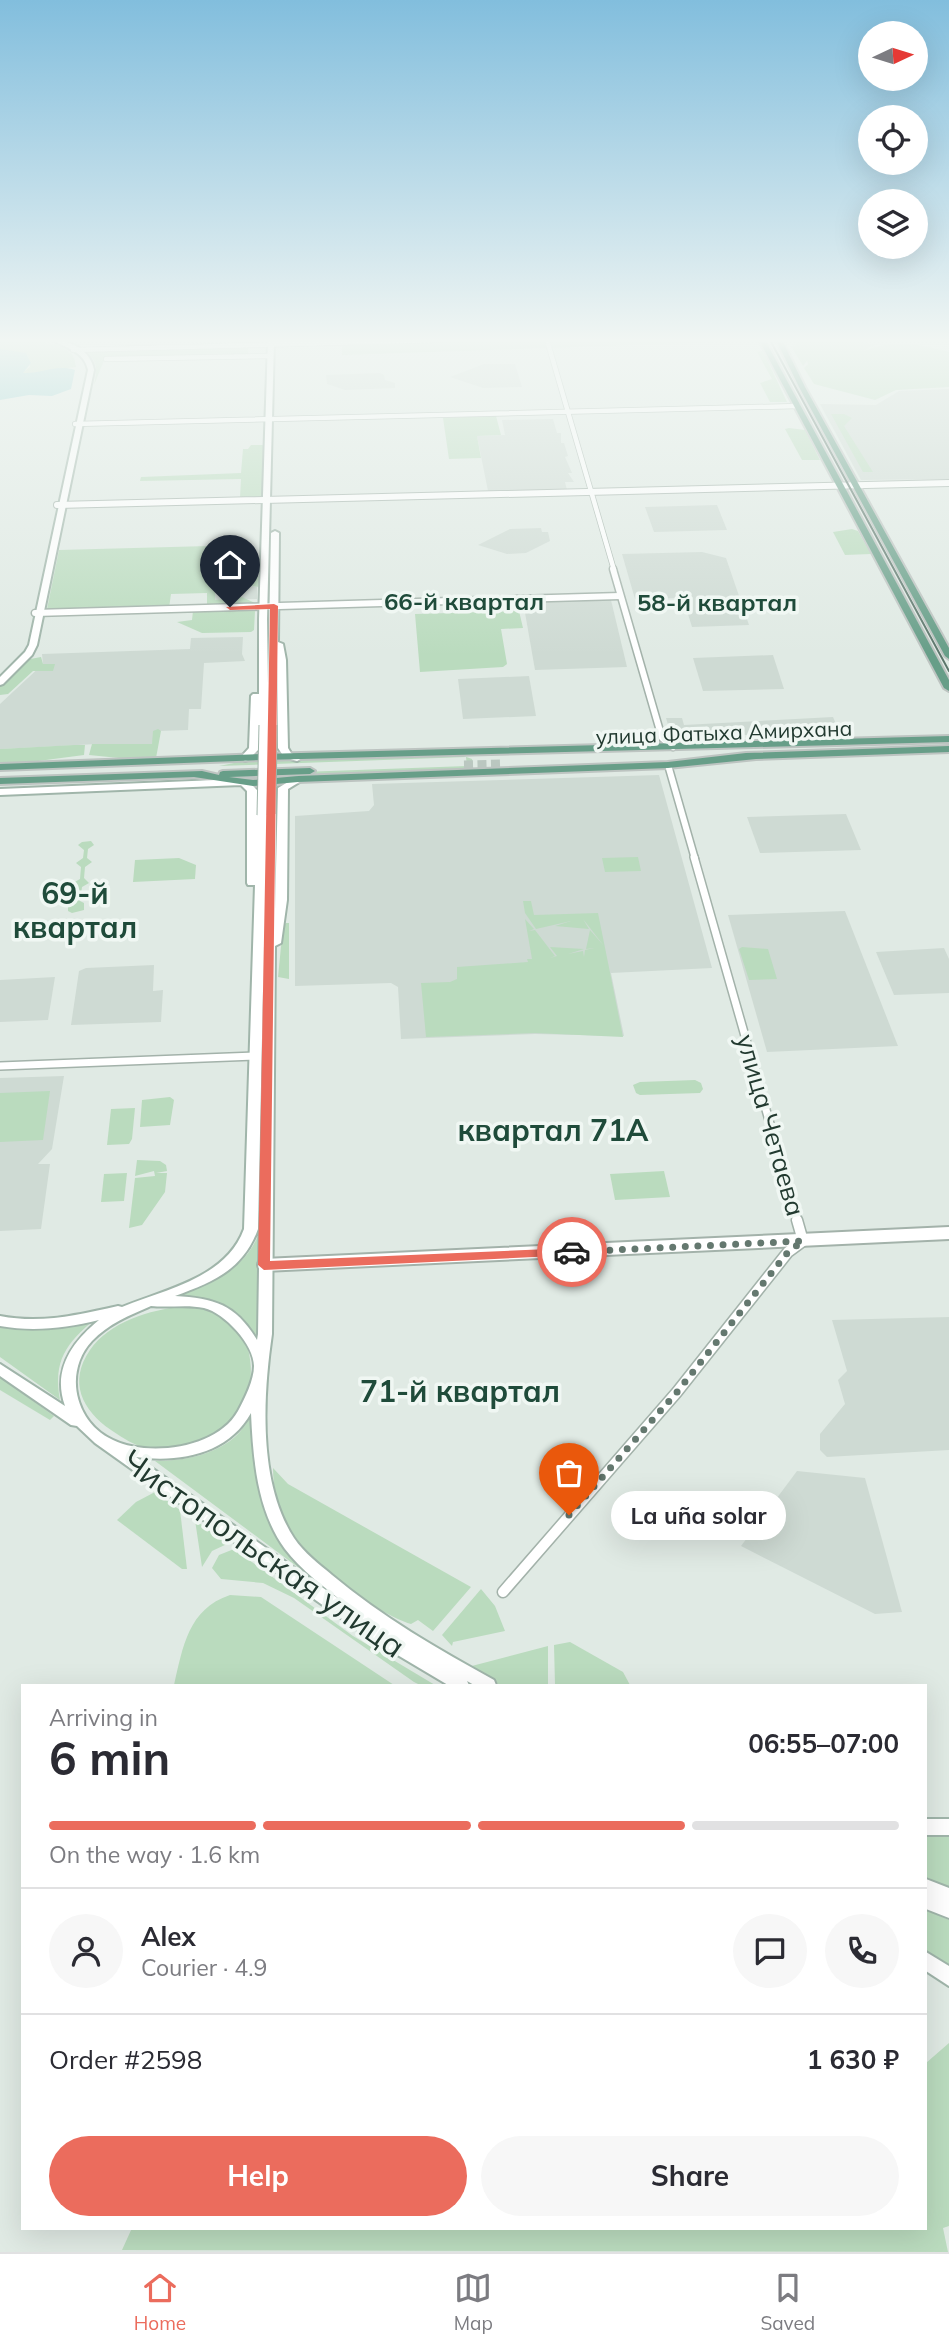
<!DOCTYPE html>
<html lang="en">
<head>
<meta charset="utf-8">
<style>
  body { margin:0; font-family:Mulish,sans-serif; background:#f7f7f7; color:#2b2b33; height:100vh; display:flex; flex-direction:column; font-size:26px; white-space:nowrap }
  * { box-sizing:border-box; margin:0 }
  p { font-size:23px; color:#7c7c81 }
  .icon { flex:none; width:38px; height:38px; fill:none; stroke:currentColor; stroke-width:2; stroke-linecap:round; stroke-linejoin:round }
  .map { position:relative; flex:1; overflow:hidden }
  .details { position:absolute; left:21px; top:1684px; width:906px; height:546px; display:flex; flex-direction:column; background:#fff; border-radius:0px; box-shadow:0 7px 28px #0002 }
  .details>* { flex:none }
  .needle { width:46px; rotate:86deg }
  .fabs { position:absolute; left:858px; top:21px; display:grid; gap:14px }
  .fabs a { display:grid; place-items:center; width:70px; height:70px; border-radius:50%; background:#fff; box-shadow:0 7px 28px #0002; font-size:35px }
  .pin { position:absolute; display:grid; place-items:center; width:60px; height:60px; color:#fff; margin:-72px -30px; border-radius:50% 50% 50% 0; rotate:-45deg; box-shadow:0 0 7px #0007 }
  .pin .icon { rotate:45deg }
  .courier { position:absolute; display:grid; place-items:center; width:70px; height:70px; margin:-35px; border:5px solid #eb6c5d; border-radius:50%; background:#fff; color:#222; box-shadow:0 2px 9px #0007 }
  .bubble { position:absolute; height:49px; border-radius:24px; background:#fff; box-shadow:0 7px 28px #0002; font-size:23px; font-weight:700; line-height:49px; text-align:center }
  .overview em { font-style:normal; font-weight:700 }
  .overview div { display:flex; flex-direction:column-reverse }
  .overview { display:flex; align-items:center; justify-content:space-between; height:119px; padding:0 28px }
  h1 { font-size:46px; font-weight:700; line-height:52px }
  .bar { display:grid; grid-template-columns:repeat(4,1fr); gap:10px 7px; align-content:center; height:84px; padding:0 28px }
  .bar i { height:9px; border-radius:5px; background:#e1e1e2 }
  .bar .on { background:#eb6c5d }
  .bar p { grid-column:span 4 }
  .line { display:flex; align-items:center; gap:18px; padding:0 28px; border-top:2px solid #e1e1e2 }
  .line div { flex:1 }
  .round { display:grid; place-items:center; flex:none; width:74px; height:74px; border-radius:37px; background:#f7f7f7 }
  .action { display:flex; gap:14px; margin-top:auto; padding:14px 28px }
  .action a { flex:1; height:80px; border-radius:42px; background:#eb6c5d; color:#fff; font-size:28px; font-weight:700; line-height:80px; text-align:center }
  .action a+a { background:#f7f7f7; color:#2b2b33 }
  .tab-bar { display:flex; justify-content:space-around; align-items:center; height:98px; border-top:2px solid #e1e1e2; background:#fff; font-size:19px; color:#7c7c81 }
  .tab-bar a { display:grid; justify-items:center; gap:4px }
  .tab-bar .on { color:#eb6c5d }
  .map>svg:first-child { display:block }
  .built { fill:#cedad3 }
  .green { fill:#badbbe }
  .water { fill:#8acccd }
  .lines { fill:none; stroke-linecap:round; stroke-linejoin:round }
  .primary-tunnel { stroke:#bac7c0; stroke-width:9; stroke-dasharray:9 4.5; stroke-linecap:butt }
  .minor-far3-casing { stroke:#a3b2aa; stroke-width:6 }
  .minor-far2-casing { stroke:#a3b2aa; stroke-width:9 }
  .minor-far1-casing { stroke:#a3b2aa; stroke-width:10 }
  .minor-casing { stroke:#a3b2aa; stroke-width:13 }
  .tertiary-far1-casing { stroke:#a3b2aa; stroke-width:8 }
  .tertiary-casing { stroke:#a3b2aa; stroke-width:16 }
  .secondary-casing { stroke:#a0b5aa; stroke-width:4 }
  .primary-casing { stroke:#bdc4c1; stroke-width:4 }
  .minor-far3 { stroke:#fff; stroke-width:4.5 }
  .minor-far2 { stroke:#fff; stroke-width:6 }
  .minor-far1 { stroke:#fff; stroke-width:7 }
  .minor { stroke:#fff; stroke-width:10 }
  .tertiary-far1 { stroke:#fff; stroke-width:6 }
  .tertiary { stroke:#fff; stroke-width:12 }
  .secondary { fill:#fff; fill-rule:evenodd }
  .primary { fill:#679e88; fill-rule:evenodd }
  .tram { stroke:#5c756b; stroke-width:2 }
  .secondary-bridge-casing { stroke:#a0b5aa; stroke-width:11; stroke-linecap:butt }
  .secondary-bridge { stroke:#fff; stroke-width:9 }
  .route { fill:#eb6c5d }
  .done { stroke:#64786f; stroke-width:7; stroke-dasharray:0 12.6 }
  .labels { text-anchor:middle; dominant-baseline:central; stroke-width:7; stroke-linejoin:round; paint-order:stroke }
  .far-street-label { font-size:21px; fill:#223a30; stroke:#f0f7f3 }
  .far-quarter-label { font-size:24px; font-weight:bold; fill:#1f4b3a; stroke:#f0f7f3 }
  .street-label { font-size:26px; fill:#223a30; stroke:#f0f7f3 }
  .quarter-label { font-size:30px; font-weight:bold; fill:#1f4b3a; stroke:#f0f7f3 }
  .near-street-label { font-size:32px; fill:#223a30; stroke:#f0f7f3 }
</style>
</head>
<body>
<div class="map">
<svg width="949" height="2252" viewBox="0 0 949 2252">
  <rect width="100%" height="100%" fill="#e0eae4"/>
  <!-- built -->
  <g class="built">
    <path d="M484,364H515L522,387L483,388L450,377Z"/>
    <path d="M380,373L384,375L385,380L395,383V388L345,390L327,384L326,375Z"/>
    <path d="M949,389V479L861,480L820,404L876,405L899,391Z"/>
    <path d="M553,419L557,433H561V443H564L568,456L565,457L572,473H568L574,482H565L567,490L488,491L477,436L505,435L502,420Z"/>
    <path d="M717,505L727,530L654,532L645,507Z"/>
    <path d="M541,528L542,532H548L550,541L526,553L507,554L478,545L510,529Z"/>
    <path d="M702,552L726,558L749,625L692,627L683,598L635,599L622,554Z"/>
    <path d="M247,579L250,586L257,587V599L215,600L214,580Z"/>
    <path d="M611,600L627,667L535,670L524,607L530,602Z"/>
    <path d="M243,637L242,654L245,661L204,663L201,709H189L188,730L158,731L152,744L98,746L97,744L0,749V704L43,664L42,654L190,649L191,638Z"/>
    <path d="M773,655L784,689L703,691L693,658Z"/>
    <path d="M529,676L536,716L463,719L458,679Z"/>
    <path d="M833,717L839,731L672,738L666,718H682L684,725Z"/>
    <path d="M659,775L712,968L611,973L624,1036L535,1034L401,1039L398,987L391,983L295,986V816L369,811L374,805L372,784Z"/>
    <path d="M846,814L861,850L760,853L747,817Z"/>
    <path d="M845,911L898,1046L767,1052L728,915Z"/>
    <path d="M944,948L949,959V993L894,995L876,952Z"/>
    <path d="M154,965L153,991L163,990L161,1022L71,1025L79,971L86,968Z"/>
    <path d="M55,977L48,1020L0,1022V980Z"/>
    <path d="M64,1076L52,1149L38,1164H50L41,1229L0,1231V1078Z"/>
    <path d="M949,1317V1450L827,1457L820,1450V1434L845,1404L838,1380L847,1371L832,1320Z"/>
    <path d="M797,1471L865,1478L902,1612L875,1614L741,1546Z"/>
  </g>
  <!-- green -->
  <g class="green">
    <path d="M0,340C17,340 62,339 73,356C75,359 75,363 76,367C58,369 39,374 22,373L30,367L28,356L0,349Z"/>
    <path d="M485,340H754V341L342,355V344Z"/>
    <path d="M788,340H856L874,345L862,352C892,339 919,344 949,352V387L896,390L875,400L814,384L804,368L808,364L807,361L803,366L791,346L797,345L795,341Z"/>
    <path d="M248,345V354L105,358L94,385C97,371 98,362 87,352Z"/>
    <path d="M763,351L787,402H770L760,383L772,379L757,352Z"/>
    <path d="M831,414H844L852,418L844,426L873,472H863Z"/>
    <path d="M496,416L501,435L477,436L481,458L449,459L443,418Z"/>
    <path d="M789,428L805,430L820,460H802L785,429Z"/>
    <path d="M251,445H264L262,498H240L241,479L140,481L141,477L241,473L243,449H248Z"/>
    <path d="M852,529L858,531L871,554L845,555L833,532Z"/>
    <path d="M246,545L243,575H250L251,578L258,575L260,587L250,586L247,579L215,580V600L242,597L257,604L207,606V593L171,594L169,608L47,609L59,550Z"/>
    <path d="M252,610L255,611L254,630L251,632L202,633L177,622L192,620L193,611Z"/>
    <path d="M519,611L523,628L501,629L507,664L503,667L420,672L415,614Z"/>
    <path d="M41,657L43,664H55L53,671H33L8,694L0,695V687L25,660Z"/>
    <path d="M158,729L161,731L156,758L139,760L89,755L92,744H152L153,731Z"/>
    <path d="M74,745H85L84,755L23,763H0V749Z"/>
    <path d="M458,754L472,759L473,764L460,770L307,775L254,780L221,775L467,766L466,757L219,766L254,759L309,760Z"/>
    <path d="M91,841L94,845L88,849L87,858L92,862L85,867L84,878L89,883L82,887L80,901L84,903V910L72,913L68,911V906L76,901L78,888L73,883L80,879L81,867L76,863L83,858L84,850L78,845L82,842Z"/>
    <path d="M638,857L641,871L605,872L602,858Z"/>
    <path d="M179,858L196,865L195,879L133,882L135,860Z"/>
    <path d="M523,901H531L534,915L598,913L623,1037L535,1033L426,1037L421,983L450,982L457,979V967L528,962L527,959H532L525,919L534,929L529,931L535,930L555,956L550,958L557,956L550,947L584,949L568,954L583,951L584,957L585,950L594,948L586,949L590,930L604,946L583,919L589,929L555,926L571,921L536,929L525,913Z"/>
    <path d="M286,923H289V979L278,977L283,926Z"/>
    <path d="M742,947L768,949L777,979L749,980L739,949Z"/>
    <path d="M695,1080L701,1083L703,1089L700,1093L640,1095L636,1093L633,1085L640,1082Z"/>
    <path d="M50,1091L43,1140L0,1142V1093Z"/>
    <path d="M170,1097L174,1100L170,1125L140,1127L142,1100Z"/>
    <path d="M135,1108L132,1139L129,1144L107,1145L111,1109Z"/>
    <path d="M137,1160L160,1161L166,1165L167,1171L156,1173H167L165,1192L142,1225L129,1228L135,1178L155,1176L154,1171L135,1176Z"/>
    <path d="M664,1171L670,1197L615,1200L610,1174Z"/>
    <path d="M127,1173L124,1201L101,1202L104,1174Z"/>
    <path d="M260,1230L258,1338C235,1304 214,1296 174,1296C210,1283 247,1270 260,1230Z"/>
    <path d="M183,1306C211,1309 240,1317 248,1349C254,1374 251,1392 237,1413C233,1419 230,1427 225,1431C208,1445 170,1453 149,1449C135,1446 123,1438 111,1430C82,1410 68,1382 90,1350C109,1322 150,1310 183,1306Z"/>
    <path d="M95,1319C66,1344 53,1360 60,1400L0,1357V1325L44,1329Z"/>
    <path d="M0,1377L54,1416L50,1420L0,1390Z"/>
    <path d="M257,1408C257,1450 254,1498 276,1537C282,1549 294,1561 303,1571L155,1461C183,1461 217,1455 238,1434C245,1427 251,1416 257,1408Z"/>
    <path d="M273,1468L288,1484L471,1587L433,1631L418,1620L411,1624C377,1614 301,1559 286,1526C278,1508 273,1488 273,1468Z"/>
    <path d="M155,1492L180,1510L187,1569H182L117,1520L136,1502Z"/>
    <path d="M195,1520L227,1544L212,1551L202,1567Z"/>
    <path d="M234,1549L353,1636L435,1685H420L414,1682L294,1598L263,1583L221,1579L212,1568L219,1555Z"/>
    <path d="M481,1589L495,1606L505,1631L453,1642L452,1646L442,1635Z"/>
    <path d="M230,1595L261,1597L394,1685H174C183,1647 188,1609 230,1595Z"/>
    <path d="M570,1642L623,1672L630,1685H555L554,1645Z"/>
    <path d="M548,1646V1685H500L468,1667Z"/>
    <path d="M949,1833V1891L926,1881V1834Z"/>
    <path d="M926,1910L949,1920V1969L926,1952Z"/>
    <path d="M949,2043V2226L943,2228L948,2252L122,2250L132,2228H926V2063Z"/>
  </g>
  <!-- water -->
  <path class="water" d="M0,349L26,353L31,363L23,373C41,374 57,364 75,370L71,389L52,396L29,395L0,400Z"/>
  <g class="lines">
    <!-- primary-tunnel -->
    <path class="primary-tunnel" d="M464,765L500,764"/>
    <defs>
      <g id="minor-far3">
        <path d="M547,340L614,570"/>
        <path d="M73,350L439,340"/>
        <path d="M106,359L270,356"/>
        <path d="M75,424L798,406"/>
      </g>
      <g id="minor-far2">
        <path d="M613,569L662,738L673,747"/>
        <path d="M35,613L620,596"/>
        <path d="M668,765L695,859"/>
      </g>
      <g id="minor-far1">
        <path d="M694,857L798,1222"/>
        <path d="M0,1066L255,1056"/>
      </g>
      <path id="minor" d="M503,1592L677,1392L788,1252L803,1241L797,1220"/>
      <path id="tertiary-far1" d="M57,505L949,483"/>
      <path id="tertiary" d="M264,1265L949,1233"/>
      <g id="secondary">
        <path d="M53,340C71,340 91,351 94,370L37,645L32,655L3,684L0,685V677L25,652L29,645L88,370C84,351 67,349 53,340Z"/>
        <path d="M268,340H274L267,619L268,684L271,533L275,531L279,533L278,642L283,644L286,660L288,748L291,753L302,758L297,761L284,757L278,748L277,659V725L272,728L268,726L264,728L260,725L259,749L248,760L245,761L240,758L249,748L251,696L253,694H259V619Z"/>
        <path d="M298,776L303,779L301,781L288,789L287,900L281,943L275,946L272,1334C263,1396 258,1483 294,1538C304,1553 319,1564 332,1575C382,1617 438,1649 494,1680L496,1685H474L467,1681L469,1685H448L369,1638L95,1443L77,1426L71,1425L0,1376V1364L65,1406C52,1370 72,1342 99,1320C66,1328 34,1332 0,1326V1316C41,1324 78,1315 118,1306L122,1307C166,1289 226,1278 244,1229L255,885H248L247,883V791L241,785L0,795V789L240,779L248,781L257,790V816L258,813L266,814L271,811L276,814L275,910L278,788ZM264,943L258,1334L257,1340C236,1305 215,1298 175,1296C213,1282 243,1270 258,1229ZM151,1306C169,1308 187,1304 204,1308C225,1313 254,1345 254,1366C254,1380 245,1398 238,1411C217,1449 148,1457 113,1440C75,1423 63,1372 92,1341C108,1324 130,1315 151,1306ZM251,1413C253,1458 257,1511 285,1549C301,1570 325,1588 346,1604L136,1457C180,1463 228,1454 251,1413Z"/>
        <rect x="926" y="1819" width="23" height="16"/>
        <path d="M926,1879L949,1888V1918L926,1909Z"/>
        <path d="M926,1952L949,1966V1986L926,1971Z"/>
      </g>
      <g id="primary">
        <path d="M759,340H765L949,680V691L944,688Z"/>
        <path d="M776,340H782L805,387L949,648V659L945,656L799,387Z"/>
        <path d="M949,736V742L263,760L0,770V764L263,754Z"/>
        <path d="M949,746V752L756,759L668,768L298,782L253,786L194,777L0,784V778L202,771L219,775L220,772L223,771L310,768L315,771L310,774L229,777L253,780L298,776L668,762L746,753Z"/>
      </g>
    </defs>
    <!-- minor-far3 casing -->
    <use href="#minor-far3" class="minor-far3-casing"/>
    <!-- minor-far2 casing -->
    <use href="#minor-far2" class="minor-far2-casing"/>
    <!-- minor-far1 casing -->
    <use href="#minor-far1" class="minor-far1-casing"/>
    <!-- minor casing -->
    <use href="#minor" class="minor-casing"/>
    <!-- tertiary-far1 casing -->
    <use href="#tertiary-far1" class="tertiary-far1-casing"/>
    <!-- tertiary casing -->
    <use href="#tertiary" class="tertiary-casing"/>
    <!-- secondary casing -->
    <use href="#secondary" class="secondary-casing"/>
    <!-- primary casing -->
    <use href="#primary" class="primary-casing"/>
    <!-- minor-far3 -->
    <use href="#minor-far3" class="minor-far3"/>
    <!-- minor-far2 -->
    <use href="#minor-far2" class="minor-far2"/>
    <!-- minor-far1 -->
    <use href="#minor-far1" class="minor-far1"/>
    <!-- minor -->
    <use href="#minor" class="minor"/>
    <!-- tertiary-far1 -->
    <use href="#tertiary-far1" class="tertiary-far1"/>
    <!-- tertiary -->
    <use href="#tertiary" class="tertiary"/>
    <!-- secondary -->
    <use href="#secondary" class="secondary"/>
    <!-- primary -->
    <use href="#primary" class="primary"/>
    <!-- tram -->
    <path class="tram" d="M770,340L949,671"/>
    <defs>
      <g id="secondary-bridge">
        <path d="M271,814L272,725"/>
        <path d="M262,815L264,725"/>
      </g>
    </defs>
    <!-- secondary-bridge casing -->
    <use href="#secondary-bridge" class="secondary-bridge-casing"/>
    <!-- secondary-bridge -->
    <use href="#secondary-bridge" class="secondary-bridge"/>
  </g>
  <!-- sky -->
  <linearGradient id="sky" x2="0" y2="1"><stop stop-color="#82bedd"/><stop offset="0.52" stop-color="#f1f6f3"/><stop offset="1" stop-color="#f1f6f3" stop-opacity="0"/></linearGradient>
  <rect width="949" height="655" fill="url(#sky)"/>
  <!-- route -->
  <path class="route" d="M274,604L278,606L270,1261L572,1248L577,1250V1255L264,1270L258,1265L270,609L230,610L226,607Z"/>
  <g class="lines">
    <!-- done -->
    <path class="done" d="M569,1515L677,1392L788,1252L803,1241L572,1252"/>
  </g>
  <g class="labels">
    <!-- far-street labels -->
    <g class="far-street-label">
      <text transform="translate(724 732) rotate(-2)">улица Фатыха Амирхана</text>
    </g>
    <!-- far-quarter labels -->
    <g class="far-quarter-label">
      <text x="464" y="601">66-й квартал</text>
      <text x="717" y="602">58-й квартал</text>
    </g>
    <!-- street labels -->
    <g class="street-label">
      <text transform="translate(771 1125) rotate(74)">улица Четаева</text>
    </g>
    <!-- quarter labels -->
    <g class="quarter-label">
      <text x="75" y="893">69-й<tspan x="75" dy="34">квартал</tspan></text>
      <text x="553" y="1130">квартал 71А</text>
      <text x="460" y="1391">71-й квартал</text>
    </g>
    <!-- near-street labels -->
    <g class="near-street-label">
      <text transform="translate(264 1553) rotate(35)">Чистопольская улица</text>
    </g>
  </g>
</svg>
<div class="fabs">
<a><svg class="needle" viewBox="-14 -14 28 28"><path d="M0-13l5 13h-10z" fill="#e53935"/><path d="M0 13l5-13h-10z" fill="#7c7c81"/></svg></a>
<a><svg class="icon" aria-label="locate" viewBox="0 0 24 24"><circle cx="12" cy="12" r="6"/><path d="M12 2v4M12 18v4M2 12h4M18 12h4"/></svg></a>
<a><svg class="icon" aria-label="layers" viewBox="0 0 24 24"><path d="M12 4l9 5-9 5-9-5zM3 14l9 5 9-5"/></svg></a>
</div>
<div class="pin" style="left:569px;top:1515px;background:#ea580c"><svg class="icon" aria-label="bag" viewBox="0 0 24 24"><path d="M5 8h14l-1 12H6zM9 8a3 3 0 0 1 6 0"/></svg></div>
<div class="pin" style="left:230px;top:607px;background:#1f2937"><svg class="icon" aria-label="home" viewBox="0 0 24 24"><path d="M3 11l9-7 9 7M6 9v11h12V9"/></svg></div>
<div class="courier" style="left:572px;top:1252px"><svg class="icon" aria-label="car" viewBox="0 0 24 24"><path d="M5 17H2v-5l4-1 3-4h7l3 4 3 1v5h-3M9 17h6M6 11h13"/><circle cx="7" cy="17" r="2"/><circle cx="17" cy="17" r="2"/></svg></div>
<div class="bubble" style="left:611px;top:1491px;width:175px">La uña solar</div>
<section class="details">
<div class="overview"><div><h1>6 min</h1><p>Arriving in</p></div><em>06:55–07:00</em></div>
<div class="bar"><i class="on"></i><i class="on"></i><i class="on"></i><i></i><p>On the way · 1.6 km</p></div>
<div class="line" style="height:126px"><a class="round"><svg class="icon" aria-label="person" viewBox="0 0 24 24"><circle cx="12" cy="8" r="4"/><path d="M4 21q1-7 8-7t8 7"/></svg></a><div><b>Alex</b><p>Courier · 4.9</p></div><a class="round"><svg class="icon" aria-label="chat" viewBox="0 0 24 24"><path d="M4 5h16v11H9l-5 4z"/></svg></a><a class="round"><svg class="icon" aria-label="phone" viewBox="0 0 24 24"><path d="M5 4h4l2 5-3 2q2 4 5 5l2-3 5 2v4C11 20 4 13 5 4z"/></svg></a></div>
<div class="line" style="height:91px"><div>Order #2598</div><b>1 630 ₽</b></div>
<div class="action"><a>Help</a><a>Share</a></div>
</section>
</div>
<nav class="tab-bar">
<a class="on"><svg class="icon" aria-label="home" viewBox="0 0 24 24"><path d="M3 11l9-7 9 7M6 9v11h12V9"/></svg>Home</a>
<a><svg class="icon" aria-label="map" viewBox="0 0 24 24"><path d="M3 6l6-2 6 2 6-2v14l-6 2-6-2-6 2zM9 4v14M15 6v14"/></svg>Map</a>
<a><svg class="icon" aria-label="saved" viewBox="0 0 24 24"><path d="M7 4h10v16l-5-4-5 4z"/></svg>Saved</a>
</nav>
</body>
</html>
